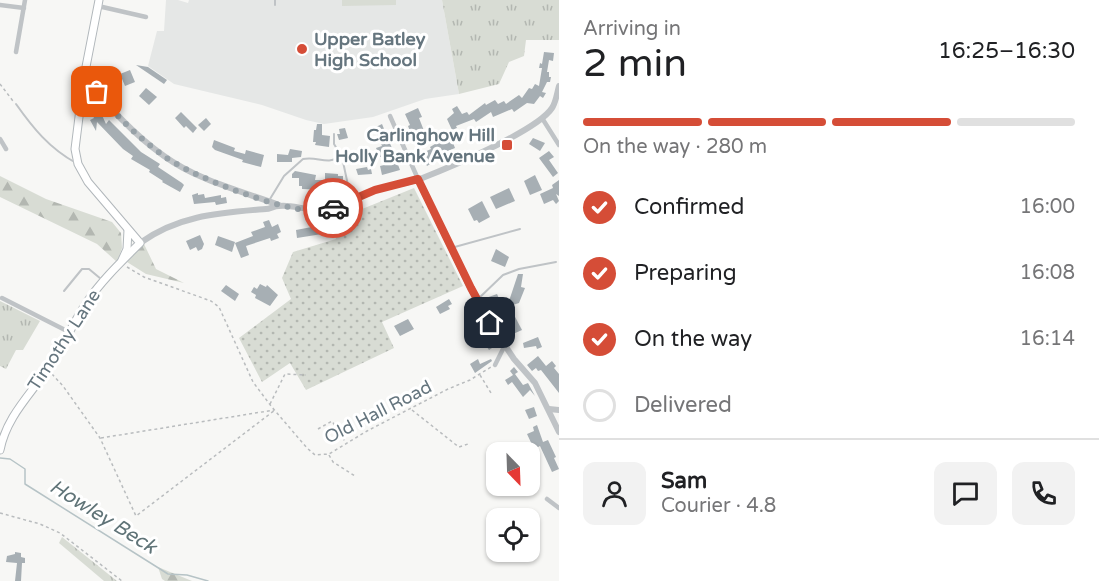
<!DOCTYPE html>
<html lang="en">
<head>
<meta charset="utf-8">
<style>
  body { margin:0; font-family:"Varela Round",sans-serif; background:#f2f2f2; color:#202124; height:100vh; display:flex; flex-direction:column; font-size:22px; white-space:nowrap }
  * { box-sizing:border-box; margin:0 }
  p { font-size:20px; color:#757577 }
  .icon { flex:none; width:33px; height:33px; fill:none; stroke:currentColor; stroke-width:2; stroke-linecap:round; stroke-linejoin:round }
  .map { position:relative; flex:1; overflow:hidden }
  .side { display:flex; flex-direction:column; background:#fff; width:540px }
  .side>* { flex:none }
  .needle { width:39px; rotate:157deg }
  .buttons { position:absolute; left:486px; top:442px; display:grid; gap:12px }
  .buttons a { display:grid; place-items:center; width:54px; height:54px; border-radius:12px; background:#fff; box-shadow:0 2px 4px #0004; font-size:30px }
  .pin { position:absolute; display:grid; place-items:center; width:51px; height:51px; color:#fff; margin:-26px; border-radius:12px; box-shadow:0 3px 9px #0006 }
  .courier { position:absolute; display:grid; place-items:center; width:60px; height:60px; margin:-30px; border:4px solid #d54d37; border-radius:50%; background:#fff; color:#222; box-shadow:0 2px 8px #0007 }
  .head em { font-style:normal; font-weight:600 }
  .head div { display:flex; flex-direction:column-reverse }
  .head { display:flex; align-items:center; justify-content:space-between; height:102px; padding:0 24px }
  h1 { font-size:39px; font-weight:600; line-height:45px }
  .bar { display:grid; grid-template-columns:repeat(4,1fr); gap:9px 6px; align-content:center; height:72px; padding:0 24px }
  .bar i { height:8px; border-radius:4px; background:#e0e0e0 }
  .bar .on { background:#d54d37 }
  .bar p { grid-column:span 4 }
  .line { display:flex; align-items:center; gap:15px; padding:0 24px; border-top:2px solid #e0e0e0 }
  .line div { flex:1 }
  .round { display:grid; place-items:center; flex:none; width:63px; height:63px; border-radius:12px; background:#f2f2f2 }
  ol { padding:0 24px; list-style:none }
  li { display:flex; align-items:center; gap:18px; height:66px }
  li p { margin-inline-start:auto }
  li .icon { padding:6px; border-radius:50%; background:#d54d37; color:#fff; stroke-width:4 }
  li:last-child { color:#757577 }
  li i { width:33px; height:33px; border:3px solid #e0e0e0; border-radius:50% }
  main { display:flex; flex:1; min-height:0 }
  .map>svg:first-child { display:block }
  .built { fill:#e5e7e6 }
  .grass { fill:url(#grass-tufts) }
  .forest { fill:url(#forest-firs) }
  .park { fill:#d8dcd4 }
  .garden { fill:url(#garden-dots) }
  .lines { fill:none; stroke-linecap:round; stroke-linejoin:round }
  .stream { stroke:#b6c3c6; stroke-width:1.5 }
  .building { fill:#a7afb4 }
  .secondary-casing { stroke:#b1b7bb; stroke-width:9 }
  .path { stroke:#b9bcbe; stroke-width:1.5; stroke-dasharray:3 3; stroke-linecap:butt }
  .service { stroke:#bfc3c6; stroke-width:2 }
  .minor { stroke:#bfc3c6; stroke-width:4.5 }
  .tertiary { stroke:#bfc3c6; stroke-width:6 }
  .secondary { stroke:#fff; stroke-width:7 }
  .done { stroke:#98a2a8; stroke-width:6; stroke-dasharray:0 10.8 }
  .route { stroke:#d54d37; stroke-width:8 }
  .poi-dot { fill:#d54d37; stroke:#fff; stroke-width:2 }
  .labels { text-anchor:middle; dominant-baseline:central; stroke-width:6; stroke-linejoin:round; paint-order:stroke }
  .poi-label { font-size:18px; font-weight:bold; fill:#65757e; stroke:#fff; text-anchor:start }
  .street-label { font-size:18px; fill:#65757e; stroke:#fff }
  .water-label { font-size:20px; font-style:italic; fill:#607478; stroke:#fff }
</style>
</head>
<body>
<main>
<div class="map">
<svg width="559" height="581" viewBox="0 0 559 581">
  <defs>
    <pattern id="grass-tufts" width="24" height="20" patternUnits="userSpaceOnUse" patternTransform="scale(1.5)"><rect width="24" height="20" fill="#d8dcd4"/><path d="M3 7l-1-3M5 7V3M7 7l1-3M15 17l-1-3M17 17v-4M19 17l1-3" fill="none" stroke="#b3b7b1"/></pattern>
    <pattern id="forest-firs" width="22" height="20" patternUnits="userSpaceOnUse" patternTransform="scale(1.5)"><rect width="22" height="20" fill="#d8dcd4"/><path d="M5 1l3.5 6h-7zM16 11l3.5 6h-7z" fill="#b3b7b1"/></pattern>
    <pattern id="garden-dots" width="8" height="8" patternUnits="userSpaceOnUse" patternTransform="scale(1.5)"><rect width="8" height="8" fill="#d8dcd4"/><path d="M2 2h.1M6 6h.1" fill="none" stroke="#b3b7b1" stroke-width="1.8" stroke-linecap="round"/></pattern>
  </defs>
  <rect width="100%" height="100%" fill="#f7f7f5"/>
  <!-- built -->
  <path class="built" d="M166,0H178L188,3L189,0H442L459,94L425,99L373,117L324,124L306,120L262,105L174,84L148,66L157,31H164Z"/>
  <!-- grass -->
  <g class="grass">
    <path d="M442,0H559V40H526L524,56L509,62L499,84L459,94Z"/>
    <path d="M0,301L40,321L23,350H16L6,369L0,366Z"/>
    <path d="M62,537L117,581H104L59,543Z"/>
  </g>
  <!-- forest -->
  <g class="forest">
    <path d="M0,176L46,199L112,222L121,233L122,248L117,262L97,244L0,197Z"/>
    <path d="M144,244L156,269L184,283L146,274L127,262Z"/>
    <path d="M158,567L192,581H165L162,579Z"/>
  </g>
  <!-- park -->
  <path class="park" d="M342,0H396V5L342,6Z"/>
  <!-- garden -->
  <path class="garden" d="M414,188L463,286L382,322L394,348L306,390L290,363L262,382L239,338L291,299L282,278L293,252L336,239L330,222Z"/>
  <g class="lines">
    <!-- stream -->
    <path class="stream" d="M0,458L10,459L25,469V484L168,574L187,575L208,581"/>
  </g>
  <!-- building -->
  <g class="building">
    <path d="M544,52L554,53L553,61L549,60L547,72H549V77H551L550,82H547L542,92L546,93L543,98L540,96L534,104L527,103L514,112L512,109L493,117L491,112L476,122L474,119L456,126L457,128L452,130L447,119L454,113L452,109L457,106L462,114L467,112L469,115L485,103L486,105L495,100L498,104L504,101L506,104L519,95L522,98L529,88L532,89L535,84L539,86L542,68H539L540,63L542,64Z"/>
    <path d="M136,65L148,67L167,80L164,84Z"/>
    <path d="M130,70L135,82L125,86L120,74Z"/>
    <path d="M146,88L157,97L149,105L139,96Z"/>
    <path d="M418,108L422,117L419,118L428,141L415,144L408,126L410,125L405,114Z"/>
    <path d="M100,111L106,124L109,120L141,152L160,164L158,167L182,183L184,185L180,192L162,182L163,181L149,172L150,170L131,159L133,156L123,149L97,122L96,131L90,120L94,118L92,114Z"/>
    <path d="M181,112L197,128L193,133L186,126L184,128L175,118Z"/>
    <path d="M206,118L211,124L204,131L198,125Z"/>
    <path d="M317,124H322V135L330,136L329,147L315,145L316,142H313L314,130H316Z"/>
    <path d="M382,124L394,153L380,157L376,148L382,146L374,128Z"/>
    <path d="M345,128L348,138L339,140L337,134H340L339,129Z"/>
    <path d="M450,135L455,148L443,153L444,155L427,166L420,154L431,149L430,147Z"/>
    <path d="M533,138L545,143L540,151L529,144Z"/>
    <path d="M214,140L235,148L234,151L245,154L246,150L264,155L261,167L242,162L243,160L215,150L212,147Z"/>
    <path d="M290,149L302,151L301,157L292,158V162H277V154L288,155Z"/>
    <path d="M549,151L554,157L549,160L558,173L553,177L539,158Z"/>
    <path d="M397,162L400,170L382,175L380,166Z"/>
    <path d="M367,167L368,170L371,169L372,174L358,175L356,169Z"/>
    <path d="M295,171L316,175L315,180H325V173L338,174V176H343V183L325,184V190L302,189V186H299V178H292V174Z"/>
    <path d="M535,175L542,190L530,195L524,181Z"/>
    <path d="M559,180V196L556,194L559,201L556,204L553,200L544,204L540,194L553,188L552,185Z"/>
    <path d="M509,188L515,201L496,209L490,197Z"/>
    <path d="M198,193V195L204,194L205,198L221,195V198L226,197L227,203L216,205L215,202L194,204L192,195Z"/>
    <path d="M482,201L490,217L479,223L477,220L474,221L468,209Z"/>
    <path d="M269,220L272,227L278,224L281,232L277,234L279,238L271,241L270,238L246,246L249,255L241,258L235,243L253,236L251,232L265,227L263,222Z"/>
    <path d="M317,226V230H321L322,234L297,238L296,230Z"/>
    <path d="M200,235L204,244L202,249L198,251L196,247L190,250L186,241Z"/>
    <path d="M218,236L235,242L232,252L215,245Z"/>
    <path d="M496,249L509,257L505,267L491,261Z"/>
    <path d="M518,274H523L521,287L525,288L519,303L490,312L483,299L497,294L501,303L509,301Z"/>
    <path d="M260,284L266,287L267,285L278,295L270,306L255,298L256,295L251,292L254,287L257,289Z"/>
    <path d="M226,285L239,294L235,301L221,291Z"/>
    <path d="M449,299L452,304L448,306L450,309L440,314L436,307Z"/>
    <path d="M513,313L522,330L513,334L504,318Z"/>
    <path d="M408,319L414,329L400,336L394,326Z"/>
    <path d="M489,331L498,344L489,350L480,337Z"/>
    <path d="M538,337L542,347L537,349L536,346L524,348L523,343Z"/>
    <path d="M538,356L546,366L552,361L556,366L554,368L559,374V393L541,370L538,371L536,368L532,371L527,365Z"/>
    <path d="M478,359L480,364L491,359L492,361L475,373L470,364Z"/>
    <path d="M514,367L518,372L515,374L523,385L528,383L535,396L530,390L523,397L512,382L508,385L505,380L513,375L510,371Z"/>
    <path d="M534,407L537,416L529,419L525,410Z"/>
    <path d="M537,425L543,442L548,440L556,457L554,458L559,469L552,472L540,446L534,449L527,434L534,431L533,427Z"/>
    <path d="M15,552L21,553V557L25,558V563H22L21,581H15L17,563L6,562L7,556L15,554Z"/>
  </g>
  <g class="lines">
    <defs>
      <g id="secondary">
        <path d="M122,260L127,249L128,230"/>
        <path d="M0,450C6,418 29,396 47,370C62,349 72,324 87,302C102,280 121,262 140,243L88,182L78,164L75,149L84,77L99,0"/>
      </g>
    </defs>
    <!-- secondary casing -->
    <use href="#secondary" class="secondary-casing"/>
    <!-- path -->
    <g class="path">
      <path d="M0,84L13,101"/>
      <path d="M127,267L144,277L211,301L219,307L253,382L271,406L307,448L315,455L329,454L367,431L448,389L470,380L491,367"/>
      <path d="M52,374L63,386L100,438L136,516L275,410"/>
      <path d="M480,375L491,393"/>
      <path d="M270,404L285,374L306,375"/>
      <path d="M412,410L455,444L459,447L468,444"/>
      <path d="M318,429L332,421L346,443"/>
      <path d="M101,438L274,410"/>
      <path d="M329,455L333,462L355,476"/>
      <path d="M0,513L40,524L60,533L122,581"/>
    </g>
    <!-- service -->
    <g class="service">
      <path d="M275,5V0"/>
      <path d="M16,104C33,128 49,148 76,163"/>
      <path d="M334,134V144L342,157L349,190L354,198"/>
      <path d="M270,199L284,176L303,159C318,156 325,165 342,157"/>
      <path d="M451,248L520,229"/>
      <path d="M64,291L82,269H89L101,279"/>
      <path d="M477,300L503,275L519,269L556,262"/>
    </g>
    <!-- minor -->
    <g class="minor">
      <path d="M0,5L24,8"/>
      <path d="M98,6L146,17"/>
      <path d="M16,52L25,0"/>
      <path d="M390,116L418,179"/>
      <path d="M542,118L559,145"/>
      <path d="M0,139L6,149"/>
      <path d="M2,298L69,332"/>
      <path d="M495,365L505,345"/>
      <path d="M547,499L559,508"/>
    </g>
    <!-- tertiary -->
    <g class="tertiary">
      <path d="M84,77C108,106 133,134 164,156C197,180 241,191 279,205"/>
      <path d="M418,179L470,288L490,323L514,359L535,383L559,432"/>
      <path d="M140,243C179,215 219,213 266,209C270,209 274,206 279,206C293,204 308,212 324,209C343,207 358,197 376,190C390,185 406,184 420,179C448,168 537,131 552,108C556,102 557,93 559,86"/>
      <path d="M549,409L559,410"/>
    </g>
    <!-- secondary -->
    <use href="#secondary" class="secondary"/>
  </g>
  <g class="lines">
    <!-- done -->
    <path class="done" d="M97,92C116,116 139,138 164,156C191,176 272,207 306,210C315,211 324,209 333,208"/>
    <!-- route -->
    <path class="route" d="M333,208L375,190L418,179L471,288L490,323"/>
  </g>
  <!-- markers -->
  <g class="poi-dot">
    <circle cx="302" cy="49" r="6"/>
    <rect x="501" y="139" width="12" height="12" rx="3"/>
  </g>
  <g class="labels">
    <!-- poi labels -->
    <g class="poi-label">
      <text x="314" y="39">Upper Batley<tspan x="314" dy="21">High School</tspan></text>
      <text x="495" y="135" text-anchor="end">Carlinghow Hill<tspan x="495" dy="21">Holly Bank Avenue</tspan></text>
    </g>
    <!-- street labels -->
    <g class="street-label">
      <text transform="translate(64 340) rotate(-57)">Timothy Lane</text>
      <text transform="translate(378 412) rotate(-27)">Old Hall Road</text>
    </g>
    <!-- water labels -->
    <g class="water-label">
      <text transform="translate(103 517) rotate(32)">Howley Beck</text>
    </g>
  </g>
</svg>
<div class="buttons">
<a><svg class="needle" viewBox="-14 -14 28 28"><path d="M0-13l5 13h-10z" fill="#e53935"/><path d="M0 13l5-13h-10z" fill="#757577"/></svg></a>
<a><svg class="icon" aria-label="locate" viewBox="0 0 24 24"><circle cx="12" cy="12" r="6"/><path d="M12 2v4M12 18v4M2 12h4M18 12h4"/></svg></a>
</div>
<div class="pin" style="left:97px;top:92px;background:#ea580c"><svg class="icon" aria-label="bag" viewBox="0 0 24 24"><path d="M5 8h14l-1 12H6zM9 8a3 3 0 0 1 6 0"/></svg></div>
<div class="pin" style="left:490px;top:323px;background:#1f2937"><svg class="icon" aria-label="home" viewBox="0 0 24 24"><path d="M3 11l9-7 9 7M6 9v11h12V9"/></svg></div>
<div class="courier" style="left:333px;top:208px"><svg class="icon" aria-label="car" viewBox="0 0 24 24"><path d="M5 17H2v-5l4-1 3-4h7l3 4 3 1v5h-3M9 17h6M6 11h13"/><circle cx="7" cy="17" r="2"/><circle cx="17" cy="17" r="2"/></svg></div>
</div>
<section class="side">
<div class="head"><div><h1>2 min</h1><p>Arriving in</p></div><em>16:25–16:30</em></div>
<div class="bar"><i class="on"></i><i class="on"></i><i class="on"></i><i></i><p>On the way · 280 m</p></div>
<ol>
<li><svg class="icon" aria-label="check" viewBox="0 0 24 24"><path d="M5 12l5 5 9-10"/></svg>Confirmed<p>16:00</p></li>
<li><svg class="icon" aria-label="check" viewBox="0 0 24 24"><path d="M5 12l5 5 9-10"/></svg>Preparing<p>16:08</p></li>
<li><svg class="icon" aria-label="check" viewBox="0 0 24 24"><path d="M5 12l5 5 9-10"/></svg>On the way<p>16:14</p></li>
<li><i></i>Delivered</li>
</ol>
<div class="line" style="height:108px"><a class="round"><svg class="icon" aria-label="person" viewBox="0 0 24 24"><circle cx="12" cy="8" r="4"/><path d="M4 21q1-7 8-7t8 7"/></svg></a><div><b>Sam</b><p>Courier · 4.8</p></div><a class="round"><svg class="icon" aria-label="chat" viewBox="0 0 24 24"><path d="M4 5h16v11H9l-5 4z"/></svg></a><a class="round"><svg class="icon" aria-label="phone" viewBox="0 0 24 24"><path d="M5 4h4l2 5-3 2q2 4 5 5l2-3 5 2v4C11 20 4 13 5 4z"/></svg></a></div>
</section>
</main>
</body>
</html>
